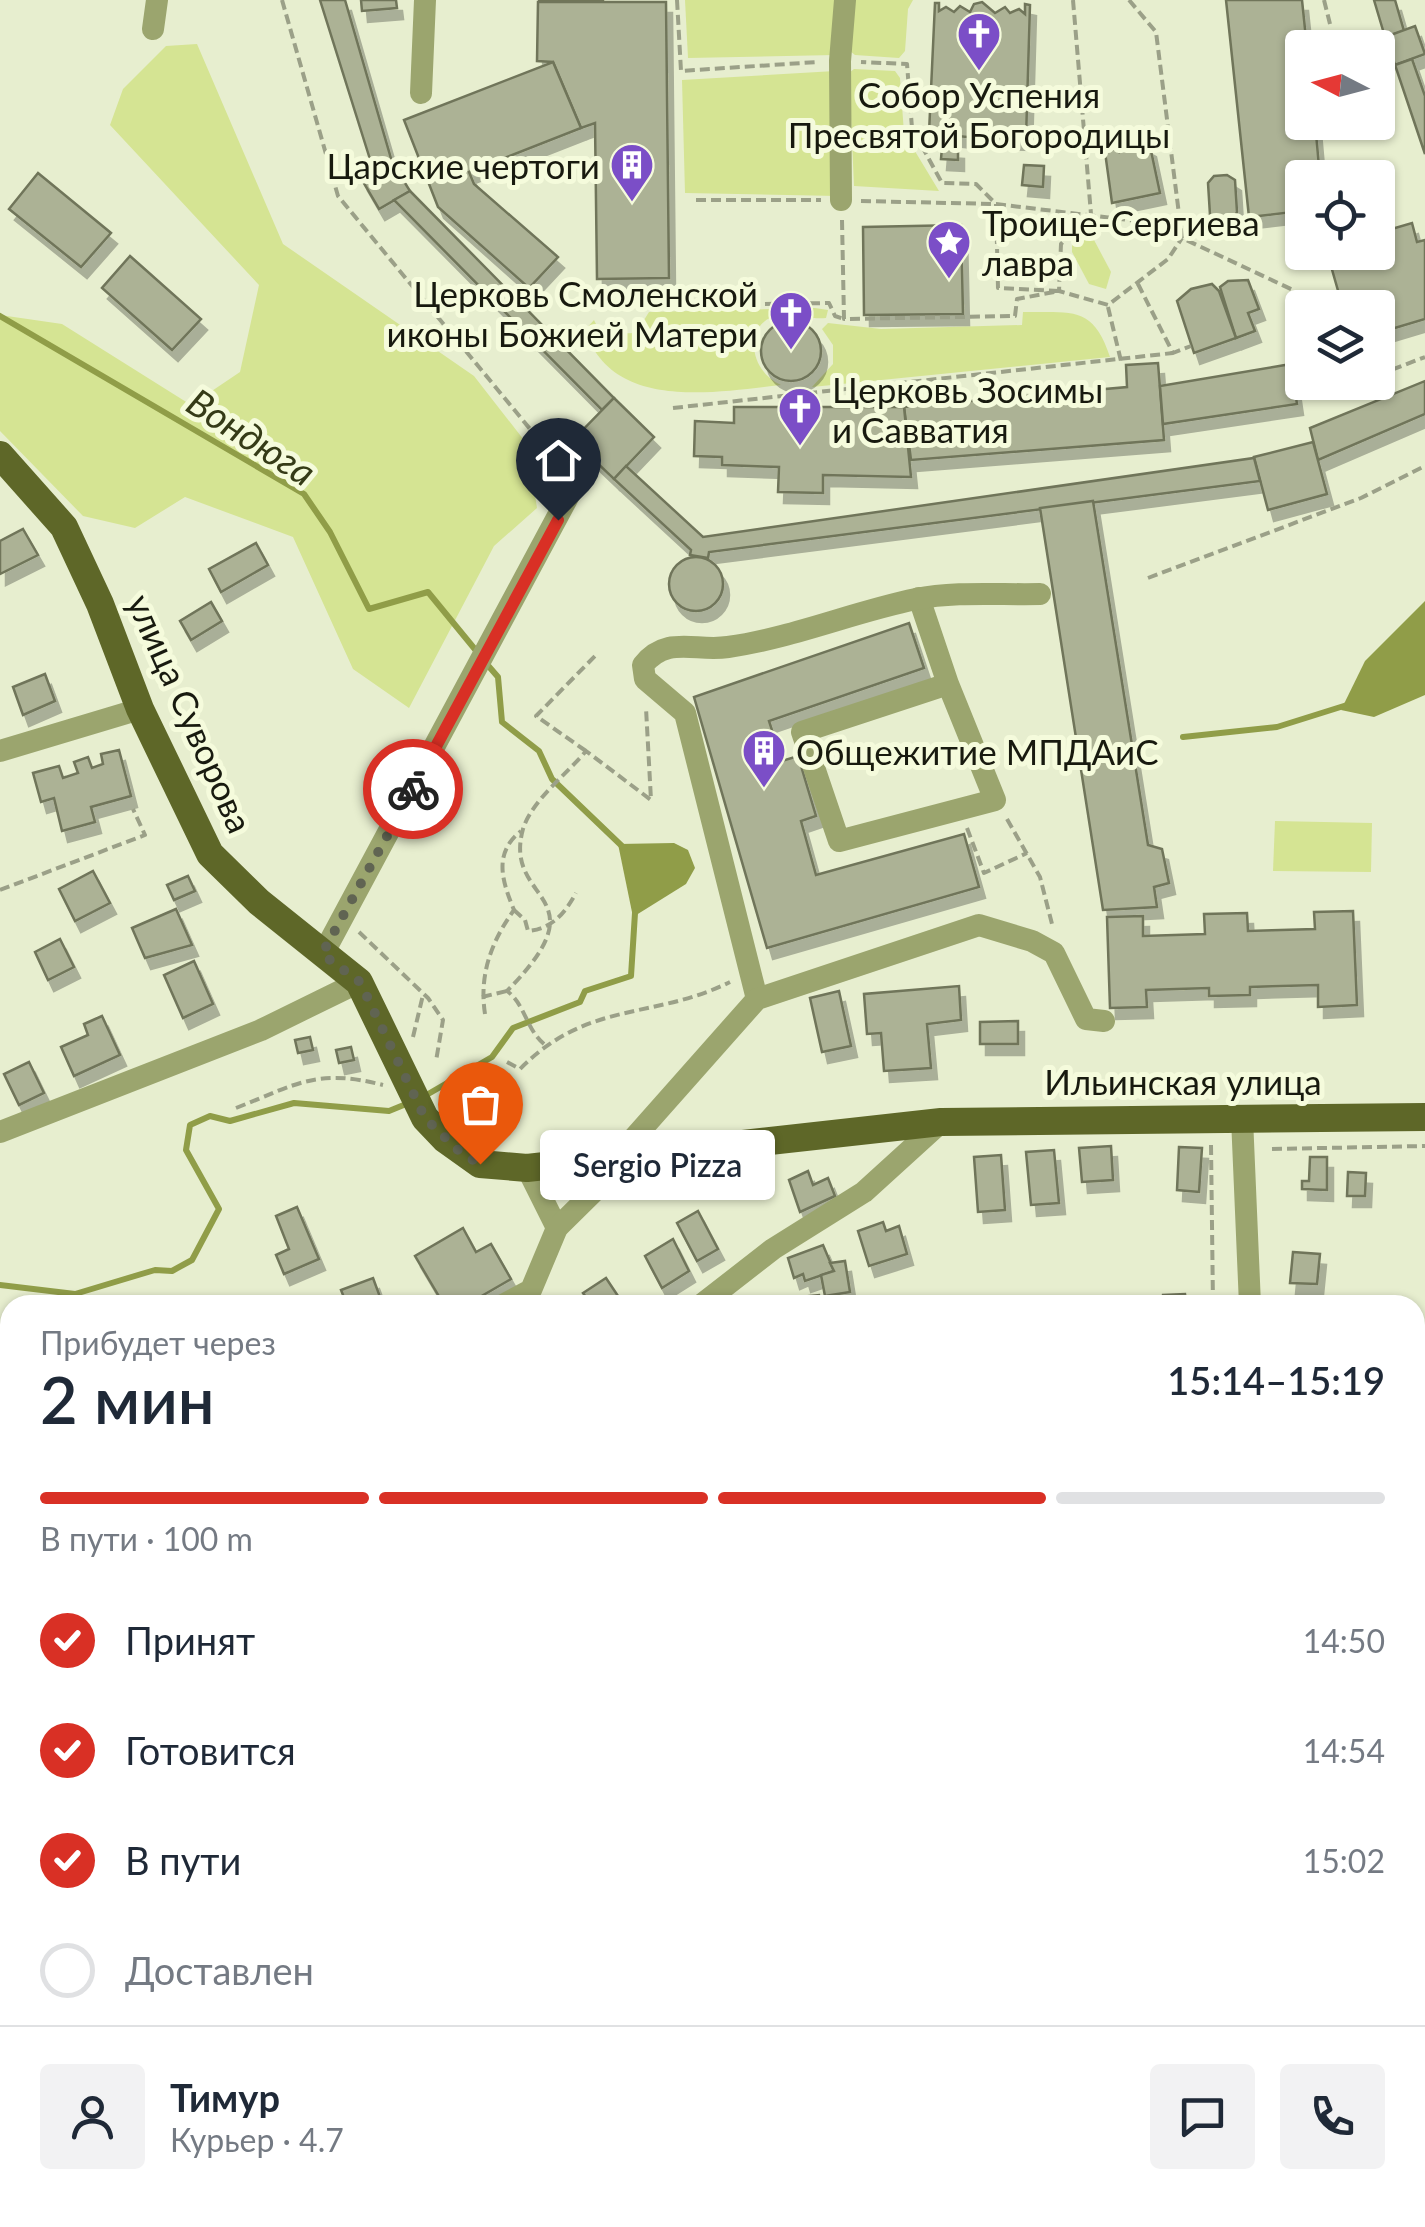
<!DOCTYPE html>
<html lang="ru">
<head>
<meta charset="utf-8">
<style>
  body { margin:0; font-family:Lato,sans-serif; background:#f2f2f3; color:#1f2937; height:100vh; display:flex; flex-direction:column; font-size:38px; white-space:nowrap }
  * { box-sizing:border-box; margin:0 }
  p { font-size:32px; color:#747a83 }
  .icon { flex:none; width:55px; height:55px; fill:none; stroke:currentColor; stroke-width:2; stroke-linecap:round; stroke-linejoin:round }
  .map { position:relative; flex:1; overflow:hidden }
  .details { position:absolute; left:0px; top:1295px; width:1425px; height:932px; display:flex; flex-direction:column; background:#fff; border-radius:30px 30px 0 0; box-shadow:0 2px 8px #0004 }
  .details>* { flex:none }
  .needle { width:65px; rotate:276deg }
  .fabs { position:absolute; left:1285px; top:30px; display:grid; gap:20px }
  .fabs a { display:grid; place-items:center; width:110px; height:110px; border-radius:10px; background:#fff; box-shadow:0 2px 8px #0004; font-size:50px }
  .pin { position:absolute; display:grid; place-items:center; width:85px; height:85px; color:#fff; margin:-102px -42px; border-radius:50% 50% 50% 0; rotate:-45deg; box-shadow:0 0 10px #0007 }
  .pin .icon { rotate:45deg }
  .courier { position:absolute; display:grid; place-items:center; width:100px; height:100px; margin:-50px; border:8px solid #d93025; border-radius:50%; background:#fff; color:#222; box-shadow:0 2px 12px #0007 }
  .bubble { position:absolute; height:70px; border-radius:10px; background:#fff; box-shadow:0 2px 8px #0004; font-size:32px; font-weight:600; line-height:70px; text-align:center }
  .overview em { font-style:normal; font-weight:600 }
  .overview div { display:flex; flex-direction:column-reverse }
  .overview { display:flex; align-items:center; justify-content:space-between; height:170px; padding:0 40px }
  h1 { font-size:65px; font-weight:600; line-height:75px }
  .bar { display:grid; grid-template-columns:repeat(4,1fr); gap:15px 10px; align-content:center; height:120px; padding:0 40px }
  .bar i { height:12px; border-radius:8px; background:#e0e1e3 }
  .bar .on { background:#d93025 }
  .bar p { grid-column:span 4 }
  .line { display:flex; align-items:center; gap:25px; padding:0 40px; border-top:2px solid #e0e1e3 }
  .line div { flex:1 }
  .round { display:grid; place-items:center; flex:none; width:105px; height:105px; border-radius:10px; background:#f2f2f3 }
  ol { padding:0 40px; list-style:none }
  li { display:flex; align-items:center; gap:30px; height:110px }
  li p { margin-inline-start:auto }
  li .icon { padding:10px; border-radius:50%; background:#d93025; color:#fff; stroke-width:4 }
  li:last-child { color:#747a83 }
  li i { width:55px; height:55px; border:5px solid #e0e1e3; border-radius:50% }
  .map>svg:first-child { display:block }
  .green { fill:#d5e493 }
  .water { fill:#909d48 }
  .lines { fill:none; stroke-linecap:round; stroke-linejoin:round }
  .stream { stroke:#909d48; stroke-width:6 }
  .building { fill:#acb295; stroke:#70755a; stroke-width:2.5; filter:url(#shadow) }
  .path { stroke:#9ba088; stroke-width:4; stroke-dasharray:10 5; stroke-linecap:butt }
  .minor { stroke:#9ba56e; stroke-width:22 }
  .major { stroke:#5e6728; stroke-width:28 }
  .done { stroke:#606452; stroke-width:10; stroke-dasharray:0 18 }
  .route { stroke:#d93025; stroke-width:12 }
  .labels { text-anchor:middle; dominant-baseline:central; stroke-width:10; stroke-linejoin:round; paint-order:stroke }
  .poi-label { font-size:35px; fill:#181a0f; stroke:#f5fbdc; text-anchor:start }
  .street-label { font-size:35px; fill:#181a0f; stroke:#f5fbdc }
  .water-label { font-size:38px; font-style:italic; fill:#353b17; stroke:#f5fbdc }
</style>
</head>
<body>
<div class="map">
<svg width="1425" height="2227" viewBox="0 0 1425 2227">
  <defs>
    <filter id="shadow"><feDropShadow dx="6" dy="11" stdDeviation="0" flood-color="#0004"/></filter>
  </defs>
  <rect width="100%" height="100%" fill="#e7eecf"/>
  <!-- green -->
  <g class="green">
    <path d="M685,0H838L835,55L688,58Z"/>
    <path d="M854,0H913L908,9L905,51L899,58L855,55L850,51Z"/>
    <path d="M197,44L283,244L474,376L527,444L537,508L494,546L409,708L353,669L293,537L185,497L135,528L83,516L0,431V315L62,324L191,405L240,372L259,285L110,125L123,89L166,46Z"/>
    <path d="M854,69L895,71L900,78L904,133L939,191L854,186L849,73Z"/>
    <path d="M835,71L838,196L685,193L682,80Z"/>
    <path d="M1083,233L1094,240L1111,272L1106,289L1089,284L1072,252V239Z"/>
    <path d="M815,308L828,310L826,318C811,320 801,313 787,314C743,315 745,369 781,385C715,392 612,412 585,330L594,320L601,334L636,333L649,312Z"/>
    <path d="M1023,312C1072,313 1093,305 1110,357L812,387L833,364V345L822,329L828,323L881,329L1022,325Z"/>
    <path d="M1275,821L1372,823L1371,872L1273,871Z"/>
    <path d="M1425,1348V1468L1415,1453V1354Z"/>
    <path d="M859,2218H940L903,2227H829Z"/>
  </g>
  <!-- water -->
  <g class="water">
    <path d="M1425,601V695L1374,717L1341,710L1365,661Z"/>
    <path d="M674,843L688,850L695,868L686,884L633,917L618,844Z"/>
  </g>
  <g class="lines">
    <!-- stream -->
    <g class="stream">
      <path d="M0,316L304,494L330,532L369,609L428,592L478,653"/>
      <path d="M485,662L498,677L502,722L539,751L552,779L624,848"/>
      <path d="M1183,737L1277,727L1347,705"/>
      <path d="M423,1097L492,1057L513,1028L580,1002L585,991L631,976L635,913"/>
      <path d="M0,1285L75,1294L155,1270L172,1271L192,1260L219,1209L186,1150L190,1125L210,1116L230,1121L294,1103L389,1111L411,1102"/>
    </g>
  </g>
  <!-- building -->
  <g class="building">
    <path d="M320,0H345L392,162L374,172Z"/>
    <path d="M361,0H396L397,8L362,11Z"/>
    <path d="M538,0H604L594,3Z"/>
    <path d="M1226,0H1302L1307,48H1302V122H1315L1320,178H1302V211L1249,217Z"/>
    <path d="M1374,0H1395L1404,31L1385,37Z"/>
    <path d="M538,2H666L669,278L597,279L595,123L581,128L553,62L537,61Z"/>
    <path d="M982,2L995,13L1005,7L1010,13L1019,9L1025,14V4L1030,5L1026,139L991,138L984,133L967,137L929,133L935,3H939V11L946,7L954,12L960,6L970,12L974,4Z"/>
    <path d="M1415,26L1425,54L1395,65L1385,37Z"/>
    <path d="M1412,59L1425,96V154L1395,65Z"/>
    <path d="M553,62L581,128L469,172L474,184L558,257L529,288L438,207L404,120Z"/>
    <path d="M1141,141L1150,146L1160,193L1112,203L1105,152L1112,148L1119,152L1125,143L1135,149Z"/>
    <path d="M942,147L958,148V160L941,159Z"/>
    <path d="M392,162L410,191L379,209L362,180Z"/>
    <path d="M1024,165L1044,166L1043,187L1022,185Z"/>
    <path d="M38,173L111,233L81,267L9,209Z"/>
    <path d="M1227,175L1235,180L1237,212L1233,219L1220,221L1210,215L1208,183L1214,176Z"/>
    <path d="M410,191L614,398L602,410L394,200Z"/>
    <path d="M1412,223L1417,242L1425,240V319L1378,333V308H1343L1327,252H1378V233Z"/>
    <path d="M961,225L963,314L864,315L863,227Z"/>
    <path d="M130,256L201,319L172,350L102,288Z"/>
    <path d="M1248,280L1259,309L1248,313L1255,331L1236,338L1220,287L1228,281Z"/>
    <path d="M1212,284L1219,291L1236,338L1194,353L1177,301L1191,289Z"/>
    <circle cx="791" cy="351" r="30"/>
    <path d="M1158,363L1164,440L911,460L904,407L1127,387L1126,365Z"/>
    <path d="M1291,364L1297,404L1163,424L1160,386Z"/>
    <path d="M1425,381V414L1318,460L1310,428Z"/>
    <path d="M614,398L654,437L614,479L573,440Z"/>
    <path d="M734,407H904L911,477L823,475V493L778,492L779,467L722,465V457L694,456L695,421L734,423Z"/>
    <path d="M1313,442L1327,494L1268,510L1254,457Z"/>
    <path d="M1254,458L1260,481L709,552L708,558L690,555L691,550L614,479L626,466L703,537Z"/>
    <path d="M1093,501L1148,845L1162,849L1169,883L1154,887L1157,907L1103,910L1040,508Z"/>
    <path d="M23,529L38,555L0,574V541Z"/>
    <path d="M256,543L268,565L221,592L209,569Z"/>
    <circle cx="696" cy="584" r="27"/>
    <path d="M211,602L222,621L191,640L180,621Z"/>
    <path d="M909,623L924,668L769,721L782,761L798,756L816,816L801,821L816,875L964,834L979,887L767,948L694,697Z"/>
    <path d="M45,674L55,701L23,715L13,687Z"/>
    <path d="M119,750L131,796L91,807L95,822L62,831L54,798L41,802L33,773L59,766L63,778L78,773L74,762L88,757L92,768L103,764L101,754Z"/>
    <path d="M93,871L110,903L75,921L59,889Z"/>
    <path d="M188,876L195,891L174,900L167,885Z"/>
    <path d="M176,909L192,945L145,958L132,928Z"/>
    <path d="M1353,911L1357,1005L1318,1007V985L1250,987V995L1209,996V988L1146,990L1147,1007L1110,1008L1107,917L1143,916V936L1205,934L1204,914L1247,913L1248,931L1315,929L1314,912Z"/>
    <path d="M60,939L74,967L48,980L35,952Z"/>
    <path d="M194,961L213,1004L183,1018L164,975Z"/>
    <path d="M959,986L961,1020L927,1024L931,1068L884,1071L881,1033L867,1034L864,994Z"/>
    <path d="M839,991L851,1046L822,1052L810,998Z"/>
    <path d="M102,1016L120,1055L74,1076L61,1047L88,1035L84,1024Z"/>
    <path d="M1018,1021V1044H980V1022Z"/>
    <path d="M310,1037L313,1050L298,1053L295,1040Z"/>
    <path d="M351,1047L354,1060L339,1063L336,1050Z"/>
    <path d="M29,1062L44,1093L19,1105L4,1074Z"/>
    <path d="M1111,1146L1113,1180L1082,1182L1079,1148Z"/>
    <path d="M1179,1147L1202,1148L1199,1192L1177,1190Z"/>
    <path d="M1054,1150L1059,1203L1031,1205L1026,1152Z"/>
    <path d="M1001,1155L1005,1210L978,1212L974,1157Z"/>
    <path d="M1310,1157H1327V1190L1302,1189V1181H1309Z"/>
    <path d="M808,1171L813,1185L828,1178L835,1196L800,1212L789,1180Z"/>
    <path d="M1348,1172L1366,1173L1365,1196H1347Z"/>
    <path d="M297,1207L319,1259L284,1274L276,1255L289,1249L276,1216Z"/>
    <path d="M698,1211L718,1249L697,1261L677,1223Z"/>
    <path d="M883,1222L886,1231L899,1226L907,1254L869,1266L858,1231Z"/>
    <path d="M463,1228L476,1252L491,1244L511,1279L466,1305H444L415,1256Z"/>
    <path d="M673,1239L689,1271L662,1288L645,1256Z"/>
    <path d="M823,1245L834,1271L805,1281L803,1274L794,1278L788,1258Z"/>
    <path d="M1293,1252L1320,1254L1317,1284L1290,1283Z"/>
    <path d="M845,1261L850,1292L825,1296L821,1275L834,1271L830,1263Z"/>
    <path d="M373,1278L383,1305H347L341,1290Z"/>
    <path d="M606,1278L624,1305H599L596,1300L590,1303L583,1293Z"/>
    <path d="M1185,1294L1186,1302L1206,1305H1162L1163,1295Z"/>
    <path d="M819,1295L821,1305H789L788,1298Z"/>
    <path d="M10,1501V1539H6L3,1502Z"/>
    <path d="M1415,1538H1425V1576L1415,1575Z"/>
    <path d="M0,1627H10V1653L1,1654Z"/>
    <path d="M10,1712V1738H0V1713Z"/>
    <path d="M0,1813H10L8,1838L0,1837Z"/>
    <rect x="0" y="1872" width="10" height="36"/>
    <path d="M1061,2218H1130L1118,2227H1061Z"/>
  </g>
  <g class="lines">
    <!-- path -->
    <g class="path">
      <path d="M282,0L338,196L535,435L549,487"/>
      <path d="M677,0L681,71L817,62"/>
      <path d="M1073,0L1091,214L1061,244L1059,291L1108,305L1168,259L1182,238"/>
      <path d="M1129,0L1156,32L1182,238L1293,290L1302,316"/>
      <path d="M1324,0L1330,24"/>
      <path d="M696,200H821"/>
      <path d="M861,201L996,204L1178,226"/>
      <path d="M842,220L844,319L1015,316L1017,299L1059,291L998,288L996,204L976,184L942,183L912,128L907,64L861,62"/>
      <path d="M1138,284L1173,353L1191,346"/>
      <path d="M705,305L829,303L835,316L844,319"/>
      <path d="M1108,307L1121,361"/>
      <path d="M1378,375L1425,357"/>
      <path d="M673,408L1173,353"/>
      <path d="M1148,578L1361,498L1425,466"/>
      <path d="M586,751L536,716L595,656"/>
      <path d="M1007,819L1040,877L1053,928"/>
      <path d="M967,828L984,873L1027,853"/>
      <path d="M0,890L145,835L133,809"/>
      <path d="M514,910L525,920L528,931C552,929 565,913 576,893"/>
      <path d="M359,932L428,998L443,1020L436,1061"/>
      <path d="M482,997L507,991"/>
      <path d="M485,1014C479,975 491,942 514,910C502,881 493,853 521,831"/>
      <path d="M413,1037L423,995"/>
      <path d="M544,1044C526,1029 525,1004 507,991C605,892 502,904 523,829C532,800 567,774 586,751L651,800L646,708"/>
      <path d="M507,1062L520,1069C588,1000 653,1020 730,982"/>
      <path d="M236,1108C297,1084 317,1068 383,1085"/>
      <path d="M1211,1145L1213,1305"/>
      <path d="M1272,1149L1425,1146"/>
    </g>
    <!-- minor -->
    <g class="minor">
      <path d="M153,29L157,0"/>
      <path d="M421,93L425,0"/>
      <path d="M841,200L840,61L845,0"/>
      <path d="M919,598L948,684L802,732L839,841L995,800L948,684"/>
      <path d="M0,751L140,709"/>
      <path d="M323,954L590,456"/>
      <path d="M757,999L685,713L645,679L643,665C667,635 695,652 728,647C792,638 853,612 916,599C955,591 1000,595 1040,594"/>
      <path d="M1242,1118L1250,1305"/>
      <path d="M0,1132L261,1030L359,982"/>
      <path d="M617,1157L757,999L979,925L1032,941L1054,953L1086,1019L1104,1021"/>
      <path d="M527,1168L557,1228"/>
      <path d="M503,1305L531,1290L557,1228L630,1156"/>
      <path d="M701,1305L773,1249L864,1192L941,1122"/>
      <path d="M0,1578L10,1577"/>
      <path d="M0,1750H10"/>
      <path d="M0,1925H10"/>
      <path d="M1415,1931H1425"/>
      <path d="M364,2218L367,2227"/>
      <path d="M631,2218L633,2227"/>
      <path d="M1167,2221L1277,2219"/>
    </g>
    <!-- major -->
    <path class="major" d="M0,455L64,527L100,604L140,709L210,854L259,902L359,982L425,1118L445,1139L480,1164L527,1168L941,1122L1425,1117"/>
  </g>
  <g class="lines">
    <!-- done -->
    <path class="done" d="M413,789L322,954L360,982L425,1118L461,1153L480,1164"/>
    <!-- route -->
    <path class="route" d="M413,789L558,520"/>
  </g>
  <!-- icons -->
  <defs>
    <symbol id="church-pin" viewBox="-11 -11 22 30"><path d="M0 17L-7.5 6A9.5 9.5 0 1 1 7.5 6Z" fill="#7b4ec7" stroke="#f5fbdc"/><path d="M-1.2-6h2.4v3.5h3.3v2.4h-3.3V6h-2.4V-.1h-3.3v-2.4h3.3Z" fill="#fff"/></symbol>
    <symbol id="building-pin" viewBox="-11 -11 22 30"><path d="M0 17L-7.5 6A9.5 9.5 0 1 1 7.5 6Z" fill="#7b4ec7" stroke="#f5fbdc"/><path d="M-4-6H4V6H1V3H-1V6H-4ZM-2.5-4.3h1.7v1.8h-1.7ZM.8-4.3h1.7v1.8H.8ZM-2.5-1h1.7V.8h-1.7ZM.8-1h1.7V.8H.8Z" fill="#fff"/></symbol>
    <symbol id="sight-pin" viewBox="-11 -11 22 30"><path d="M0 17L-7.5 6A9.5 9.5 0 1 1 7.5 6Z" fill="#7b4ec7" stroke="#f5fbdc"/><path d="M0-6L1.8-2.2L6-1.7L2.9 1.2L3.7 5.4L0 3.3L-3.7 5.4L-2.9 1.2L-6-1.7L-1.8-2.2Z" fill="#fff"/></symbol>
  </defs>
  <g fill-rule="evenodd">
    <use href="#church-pin" x="954" y="9" width="50" height="68"/>
    <use href="#building-pin" x="607" y="140" width="50" height="68"/>
    <use href="#sight-pin" x="924" y="217" width="50" height="68"/>
    <use href="#church-pin" x="766" y="288" width="50" height="68"/>
    <use href="#church-pin" x="775" y="384" width="50" height="68"/>
    <use href="#building-pin" x="739" y="726" width="50" height="68"/>
  </g>
  <g class="labels">
    <!-- poi labels -->
    <g class="poi-label">
      <text x="979" y="94" text-anchor="middle">Собор Успения<tspan x="979" dy="40">Пресвятой Богородицы</tspan></text>
      <text x="600" y="165" text-anchor="end">Царские чертоги</text>
      <text x="982" y="222">Троице-Сергиева<tspan x="982" dy="40">лавра</tspan></text>
      <text x="758" y="293" text-anchor="end">Церковь Смоленской<tspan x="758" dy="40">иконы Божией Матери</tspan></text>
      <text x="832" y="389">Церковь Зосимы<tspan x="832" dy="40">и Савватия</tspan></text>
      <text x="796" y="751">Общежитие МПДАиС</text>
    </g>
    <!-- street labels -->
    <g class="street-label">
      <text transform="translate(191 713) rotate(66)">улица Суворова</text>
      <text x="1183" y="1081">Ильинская улица</text>
    </g>
    <!-- water labels -->
    <g class="water-label">
      <text transform="translate(252 436) rotate(33)">Вондюга</text>
    </g>
  </g>
</svg>
<div class="fabs">
<a><svg class="needle" viewBox="-14 -14 28 28"><path d="M0-13l5 13h-10z" fill="#e53935"/><path d="M0 13l5-13h-10z" fill="#747a83"/></svg></a>
<a><svg class="icon" aria-label="locate" viewBox="0 0 24 24"><circle cx="12" cy="12" r="6"/><path d="M12 2v4M12 18v4M2 12h4M18 12h4"/></svg></a>
<a><svg class="icon" aria-label="layers" viewBox="0 0 24 24"><path d="M12 4l9 5-9 5-9-5zM3 14l9 5 9-5"/></svg></a>
</div>
<div class="pin" style="left:480px;top:1164px;background:#ea580c"><svg class="icon" aria-label="bag" viewBox="0 0 24 24"><path d="M5 8h14l-1 12H6zM9 8a3 3 0 0 1 6 0"/></svg></div>
<div class="pin" style="left:558px;top:520px;background:#1f2937"><svg class="icon" aria-label="home" viewBox="0 0 24 24"><path d="M3 11l9-7 9 7M6 9v11h12V9"/></svg></div>
<div class="courier" style="left:413px;top:789px"><svg class="icon" aria-label="bike" viewBox="0 0 24 24"><circle cx="6" cy="16" r="4"/><circle cx="18" cy="16" r="4"/><path d="M6 16l4-8h5l3 8M10 8l3 8H6M13 5h3"/></svg></div>
<div class="bubble" style="left:540px;top:1130px;width:235px">Sergio Pizza</div>
<section class="details">
<div class="overview"><div><h1>2 мин</h1><p>Прибудет через</p></div><em>15:14–15:19</em></div>
<div class="bar"><i class="on"></i><i class="on"></i><i class="on"></i><i></i><p>В пути · 100 m</p></div>
<ol>
<li><svg class="icon" aria-label="check" viewBox="0 0 24 24"><path d="M5 12l5 5 9-10"/></svg>Принят<p>14:50</p></li>
<li><svg class="icon" aria-label="check" viewBox="0 0 24 24"><path d="M5 12l5 5 9-10"/></svg>Готовится<p>14:54</p></li>
<li><svg class="icon" aria-label="check" viewBox="0 0 24 24"><path d="M5 12l5 5 9-10"/></svg>В пути<p>15:02</p></li>
<li><i></i>Доставлен</li>
</ol>
<div class="line" style="height:180px"><a class="round"><svg class="icon" aria-label="person" viewBox="0 0 24 24"><circle cx="12" cy="8" r="4"/><path d="M4 21q1-7 8-7t8 7"/></svg></a><div><b>Тимур</b><p>Курьер · 4.7</p></div><a class="round"><svg class="icon" aria-label="chat" viewBox="0 0 24 24"><path d="M4 5h16v11H9l-5 4z"/></svg></a><a class="round"><svg class="icon" aria-label="phone" viewBox="0 0 24 24"><path d="M5 4h4l2 5-3 2q2 4 5 5l2-3 5 2v4C11 20 4 13 5 4z"/></svg></a></div>
</section>
</div>
</body>
</html>
